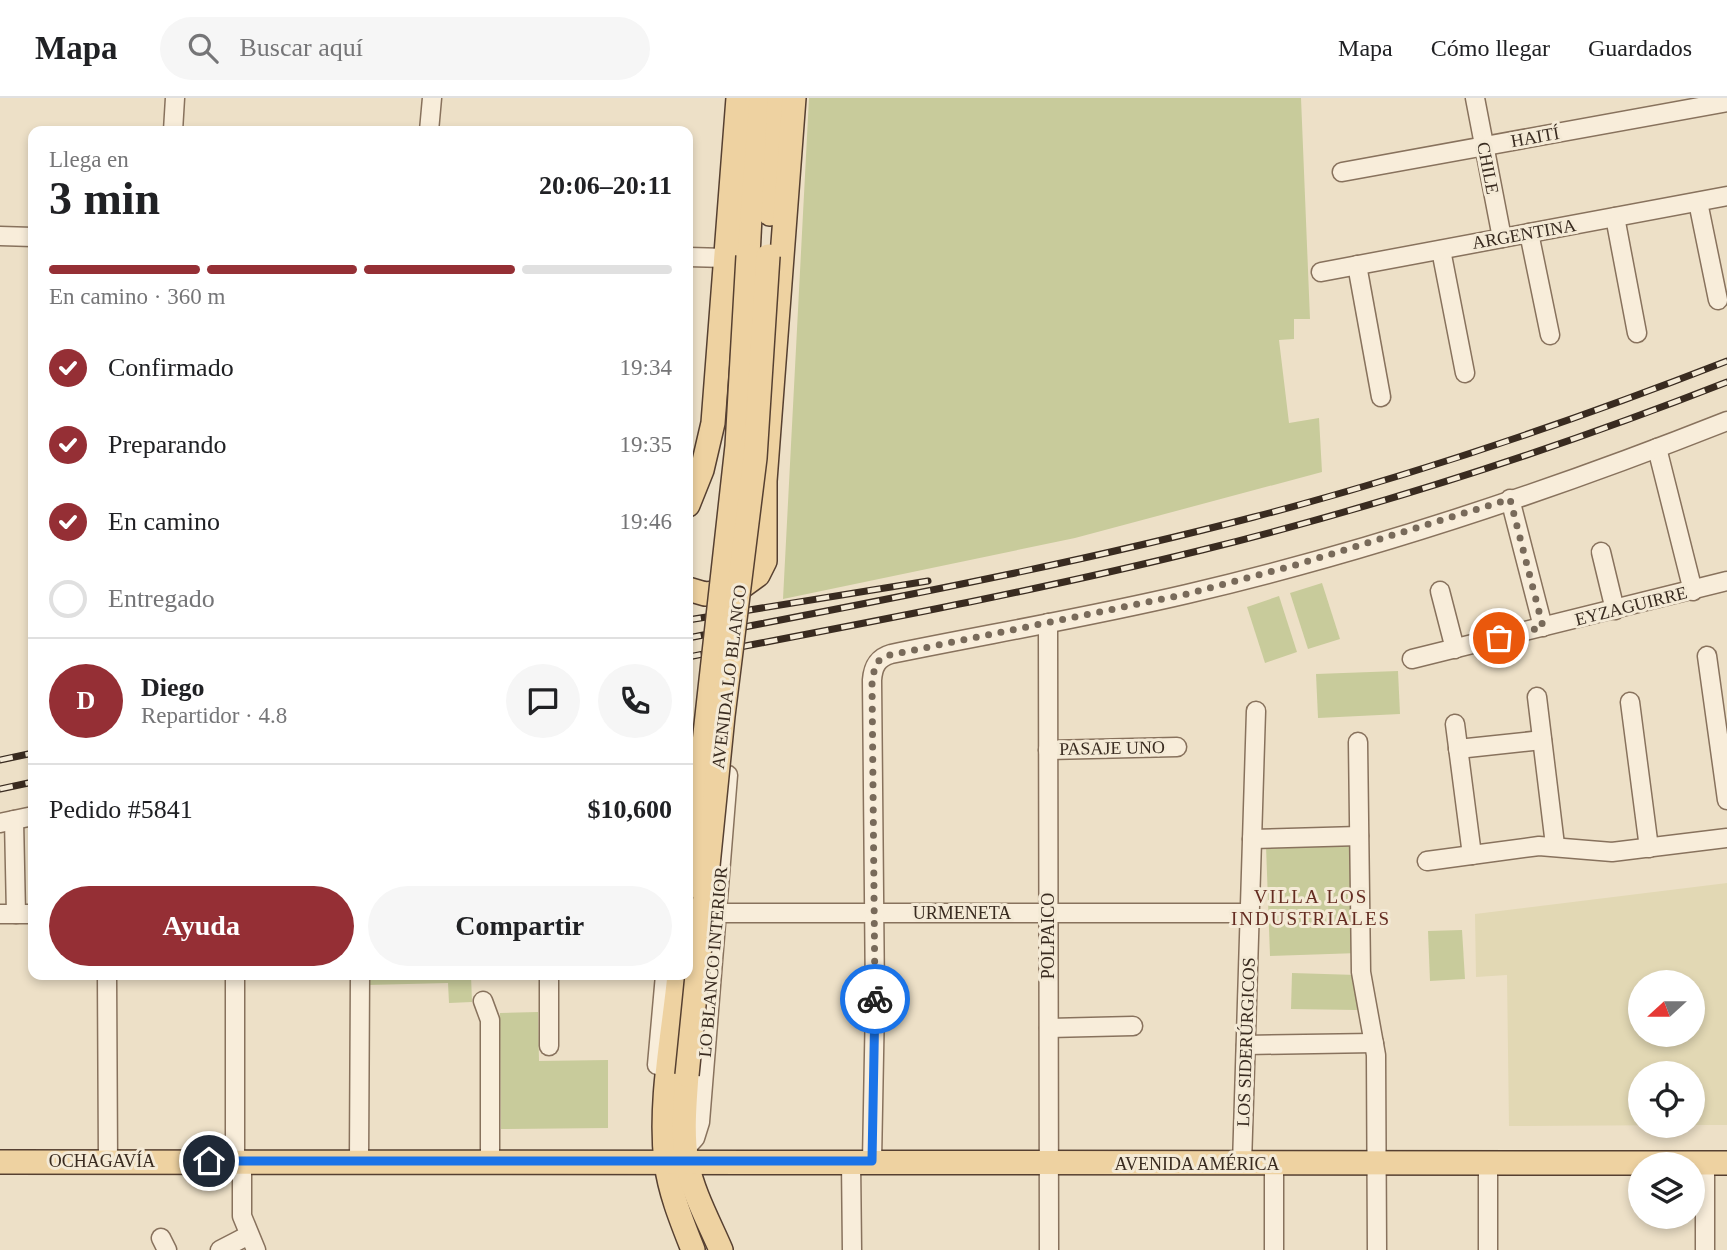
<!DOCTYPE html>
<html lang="es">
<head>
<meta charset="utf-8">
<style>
  body { margin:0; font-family:"Times New Roman",serif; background:#f6f6f6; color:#202124; height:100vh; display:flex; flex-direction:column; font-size:26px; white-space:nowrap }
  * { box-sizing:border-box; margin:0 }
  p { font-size:23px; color:#757577 }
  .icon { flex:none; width:38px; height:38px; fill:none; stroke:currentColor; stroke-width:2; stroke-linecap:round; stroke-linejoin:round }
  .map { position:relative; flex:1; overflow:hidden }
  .drawer { position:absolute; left:28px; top:28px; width:665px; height:854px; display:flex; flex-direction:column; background:#fff; border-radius:14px; box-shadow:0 4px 10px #0003 }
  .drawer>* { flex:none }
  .needle { width:46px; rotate:249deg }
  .controls { position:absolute; left:1628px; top:872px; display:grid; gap:14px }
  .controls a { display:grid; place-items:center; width:77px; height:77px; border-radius:50%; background:#fff; box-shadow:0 4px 10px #0003; font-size:35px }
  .pin { position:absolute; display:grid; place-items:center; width:60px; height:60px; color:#fff; margin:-30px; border:4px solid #fff; border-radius:50%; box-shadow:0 2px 7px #0007 }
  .courier { position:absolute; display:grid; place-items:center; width:70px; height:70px; margin:-35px; border:5px solid #1a73e8; border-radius:50%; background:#fff; color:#222; box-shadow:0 2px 9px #0007 }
  .head em { font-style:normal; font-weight:700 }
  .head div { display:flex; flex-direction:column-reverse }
  .head { display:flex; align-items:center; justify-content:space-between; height:119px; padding:0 21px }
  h1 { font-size:46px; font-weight:700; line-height:52px }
  .bar { display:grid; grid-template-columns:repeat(4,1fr); gap:10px 7px; align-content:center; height:84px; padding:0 21px }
  .bar i { height:9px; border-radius:5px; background:#e0e0e0 }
  .bar .on { background:#952f35 }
  .bar p { grid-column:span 4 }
  .line { display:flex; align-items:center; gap:18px; padding:0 21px; border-top:2px solid #e0e0e0 }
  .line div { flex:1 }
  .round { display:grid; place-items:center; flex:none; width:74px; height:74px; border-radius:37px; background:#f6f6f6 }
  ol { padding:0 21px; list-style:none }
  li { display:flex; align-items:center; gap:21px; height:77px }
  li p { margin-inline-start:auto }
  li .icon { padding:7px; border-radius:50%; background:#952f35; color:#fff; stroke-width:4 }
  li:last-child { color:#757577 }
  li i { width:38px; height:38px; border:4px solid #e0e0e0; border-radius:50% }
  .cta { display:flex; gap:14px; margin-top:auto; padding:14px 21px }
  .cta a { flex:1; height:80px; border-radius:42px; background:#952f35; color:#fff; font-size:28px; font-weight:700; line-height:80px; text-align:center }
  .cta a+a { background:#f6f6f6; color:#202124 }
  header { display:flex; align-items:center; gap:42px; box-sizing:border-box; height:98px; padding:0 35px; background:#fff; border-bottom:2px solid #e0e0e0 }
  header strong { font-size:33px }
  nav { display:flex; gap:38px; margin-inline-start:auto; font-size:24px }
  .search { width:490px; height:63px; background:#f6f6f6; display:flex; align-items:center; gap:18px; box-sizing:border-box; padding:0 24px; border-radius:38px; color:#757577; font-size:26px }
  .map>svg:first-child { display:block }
  .farmland { fill:#e2d8b4; fill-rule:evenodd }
  .green { fill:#c8cb9b }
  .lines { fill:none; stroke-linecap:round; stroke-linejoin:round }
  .minor-casing { stroke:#88725d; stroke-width:21 }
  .major-casing { stroke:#564031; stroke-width:26 }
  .minor { stroke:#f8edda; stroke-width:18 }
  .major { stroke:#eed2a1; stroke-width:23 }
  .rail-casing { stroke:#392b20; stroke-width:7 }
  .rail { stroke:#f4ead6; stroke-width:4.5; stroke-dasharray:13; stroke-linecap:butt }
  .major-bridge-casing { stroke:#564031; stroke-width:26; stroke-linecap:butt }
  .major-bridge { stroke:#eed2a1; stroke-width:23 }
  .done { stroke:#786a5a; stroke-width:7; stroke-dasharray:0 12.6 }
  .route { stroke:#1a73e8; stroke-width:9 }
  .labels { text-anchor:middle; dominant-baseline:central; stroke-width:6; stroke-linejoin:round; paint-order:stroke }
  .street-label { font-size:18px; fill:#392b20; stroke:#f4ead6 }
  .neighbourhood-label { font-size:19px; letter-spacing:2px; fill:#642c21; stroke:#f4ead6 }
</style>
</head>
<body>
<header>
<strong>Mapa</strong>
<div class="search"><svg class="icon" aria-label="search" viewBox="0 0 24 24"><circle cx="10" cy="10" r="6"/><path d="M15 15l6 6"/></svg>Buscar aquí</div>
<nav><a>Mapa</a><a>Cómo llegar</a><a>Guardados</a></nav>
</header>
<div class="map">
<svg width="1727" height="1152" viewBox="0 0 1727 1152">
  <rect width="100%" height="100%" fill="#ede0c7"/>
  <!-- farmland -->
  <path class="farmland" d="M1727,785V1027H1692V975H1640V1027H1690L1509,1028L1507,877L1476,879L1475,816ZM1640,884H1692V936H1640Z"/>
  <!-- green -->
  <g class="green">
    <path d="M809,0H1301L1310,221H1294V241L1279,242L1289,325L1319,320L1322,374L1075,440L783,501Z"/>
    <path d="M1322,485L1340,541L1308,551L1290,495Z"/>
    <path d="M1279,498L1297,554L1265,565L1247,509Z"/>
    <path d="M1398,573L1400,616L1318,620L1316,576Z"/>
    <path d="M1355,745L1359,855L1270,858L1266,748Z"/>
    <path d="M1462,832L1465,881L1430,883L1428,833Z"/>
    <path d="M1292,875L1357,877V912L1291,911Z"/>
    <path d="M368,877H471L472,904L449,905L448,885L368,887Z"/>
    <path d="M538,914L539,963L608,962V1030L501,1031L500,915Z"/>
  </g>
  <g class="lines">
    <defs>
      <g id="minor">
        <path d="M1475,0L1502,140"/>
        <path d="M173,33L175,0"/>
        <path d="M429,33L432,0"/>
        <path d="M1342,74L1727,4"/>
        <path d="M1698,104L1718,202"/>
        <path d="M1615,119L1637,235"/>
        <path d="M1529,135L1550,237"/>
        <path d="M0,138L33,139"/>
        <path d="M1441,152L1465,275"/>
        <path d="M688,159L726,160"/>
        <path d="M1357,167L1381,299"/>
        <path d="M1321,174L1727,98"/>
        <path d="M1657,350L1693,493"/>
        <path d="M1510,401L1543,529"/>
        <path d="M1601,454L1615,512"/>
        <path d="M1440,493L1455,551"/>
        <path d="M1048,525L1049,1152"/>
        <path d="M1707,558L1727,702"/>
        <path d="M1412,561L1727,483"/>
        <path d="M1537,599L1555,747"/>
        <path d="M1630,604L1649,750"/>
        <path d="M1455,626L1472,757"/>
        <path d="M1358,644L1361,874L1376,957L1377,1152"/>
        <path d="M1458,651L1542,642"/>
        <path d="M1048,652L1177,649"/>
        <path d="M14,722L16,816"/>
        <path d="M0,725L33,718"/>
        <path d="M1252,741L1359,738"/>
        <path d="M1427,763L1539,748L1612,754L1727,740"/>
        <path d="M717,815H1250"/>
        <path d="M0,816H33"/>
        <path d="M107,877L108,1063"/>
        <path d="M549,877V948"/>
        <path d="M483,903L490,922V1063"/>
        <path d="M1049,930L1133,928"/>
        <path d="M1246,947L1374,945"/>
        <path d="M657,967L665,877"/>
        <path d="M686,1050L695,1040L700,1024L728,677"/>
        <path d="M235,1063V877"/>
        <path d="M242,1063V1118L256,1152"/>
        <path d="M359,1063L360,877"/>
        <path d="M851,1063L852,1152"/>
        <path d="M872,1063L875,904L872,582C873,569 877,560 891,556C989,536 1089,519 1187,496C1367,454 1555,391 1727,323"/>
        <path d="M1705,1065V1152"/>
        <path d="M1242,1066L1256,613"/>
        <path d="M161,1140L167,1152"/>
        <path d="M220,1152L249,1137"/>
        <path d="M1274,1152V1066"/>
        <path d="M1488,1152V1066"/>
      </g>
      <g id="major">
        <path d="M770,116L777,0"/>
        <path d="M748,158L756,0"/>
        <path d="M688,407L702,372L713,325L738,0"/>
        <path d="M688,491L705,496L736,493L758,477L765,463V383L794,0"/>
        <path d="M679,877C673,938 659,1003 666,1065C670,1095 682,1124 693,1152"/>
        <path d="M687,977C685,1005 682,1036 687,1065C693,1095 709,1124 721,1152"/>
        <path d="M0,1064L1727,1065"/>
      </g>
    </defs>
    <!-- minor casing -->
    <use href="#minor" class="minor-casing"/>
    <!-- major casing -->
    <use href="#major" class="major-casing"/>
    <!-- minor -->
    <use href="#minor" class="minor"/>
    <!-- major -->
    <use href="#major" class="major"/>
    <defs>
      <g id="rail">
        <path d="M688,522L928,483"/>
        <path d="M688,540C877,503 1067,468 1254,419C1415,377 1573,323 1727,263"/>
        <path d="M688,559C860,526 1032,494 1202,452C1380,408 1556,351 1727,284"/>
        <path d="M0,662L33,655"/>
        <path d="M0,691L33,684"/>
      </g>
    </defs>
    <!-- rail casing -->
    <use href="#rail" class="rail-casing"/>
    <!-- rail -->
    <use href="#rail" class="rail"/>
    <defs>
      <g id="major-bridge">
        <path d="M688,789L737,348L748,158"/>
        <path d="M687,977L723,618L755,360L768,158"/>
      </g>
    </defs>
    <!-- major-bridge casing -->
    <use href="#major-bridge" class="major-bridge-casing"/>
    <!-- major-bridge -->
    <use href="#major-bridge" class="major-bridge"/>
  </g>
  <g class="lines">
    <!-- done -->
    <path class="done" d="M875,901L872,582L876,565L885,558L1187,496L1299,466L1510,401L1543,529L1499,540"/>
    <!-- route -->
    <path class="route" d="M209,1063H872L875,901"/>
  </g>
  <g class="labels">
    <!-- street labels -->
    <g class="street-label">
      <text transform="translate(1535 39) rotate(-10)">HAITÍ</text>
      <text transform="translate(1488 70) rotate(79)">CHILE</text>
      <text transform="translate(1524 136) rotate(-10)">ARGENTINA</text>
      <text transform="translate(1631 508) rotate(-14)">EYZAGUIRRE</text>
      <text transform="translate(729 579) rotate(-83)">AVENIDA LO BLANCO</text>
      <text transform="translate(1112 650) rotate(-1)">PASAJE UNO</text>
      <text x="962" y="815">URMENETA</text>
      <text transform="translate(1048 838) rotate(-90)">POLPAICO</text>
      <text transform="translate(713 864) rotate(-85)">LO BLANCO INTERIOR</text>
      <text transform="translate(1246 944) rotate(-88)">LOS SIDERÚRGICOS</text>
      <text x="102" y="1063">OCHAGAVÍA</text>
      <text x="1197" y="1066">AVENIDA AMÉRICA</text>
    </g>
    <!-- neighbourhood labels -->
    <g class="neighbourhood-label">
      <text x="1311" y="798">VILLA LOS<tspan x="1311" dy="22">INDUSTRIALES</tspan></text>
    </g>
  </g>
</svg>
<div class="controls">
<a><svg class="needle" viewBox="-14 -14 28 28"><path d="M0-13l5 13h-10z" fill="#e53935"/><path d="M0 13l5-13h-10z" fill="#757577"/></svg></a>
<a><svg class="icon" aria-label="locate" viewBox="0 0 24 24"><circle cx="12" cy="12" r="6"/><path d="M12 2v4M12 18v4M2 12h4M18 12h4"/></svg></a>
<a><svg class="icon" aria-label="layers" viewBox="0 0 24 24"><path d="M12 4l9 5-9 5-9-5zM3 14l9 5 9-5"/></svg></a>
</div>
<div class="pin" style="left:1499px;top:540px;background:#ea580c"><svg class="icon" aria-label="bag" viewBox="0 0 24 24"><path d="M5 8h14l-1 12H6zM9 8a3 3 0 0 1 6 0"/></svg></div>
<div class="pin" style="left:209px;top:1063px;background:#1f2937"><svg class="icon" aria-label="home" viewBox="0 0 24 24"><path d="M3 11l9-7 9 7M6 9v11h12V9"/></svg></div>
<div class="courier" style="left:875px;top:901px"><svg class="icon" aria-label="bike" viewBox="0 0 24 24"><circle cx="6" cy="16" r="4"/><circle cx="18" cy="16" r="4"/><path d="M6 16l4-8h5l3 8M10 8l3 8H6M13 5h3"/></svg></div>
<section class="drawer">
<div class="head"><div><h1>3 min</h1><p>Llega en</p></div><em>20:06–20:11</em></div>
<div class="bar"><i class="on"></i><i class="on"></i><i class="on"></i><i></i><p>En camino · 360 m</p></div>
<ol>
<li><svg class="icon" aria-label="check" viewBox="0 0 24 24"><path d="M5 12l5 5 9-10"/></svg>Confirmado<p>19:34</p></li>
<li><svg class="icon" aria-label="check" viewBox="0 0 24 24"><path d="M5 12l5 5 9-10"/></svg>Preparando<p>19:35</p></li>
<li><svg class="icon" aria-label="check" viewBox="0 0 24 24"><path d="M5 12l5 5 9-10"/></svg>En camino<p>19:46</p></li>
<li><i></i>Entregado</li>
</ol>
<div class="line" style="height:126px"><b class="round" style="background:#952f35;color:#fff">D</b><div><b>Diego</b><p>Repartidor · 4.8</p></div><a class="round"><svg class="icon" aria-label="chat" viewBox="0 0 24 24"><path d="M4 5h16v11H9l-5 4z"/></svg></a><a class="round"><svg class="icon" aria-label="phone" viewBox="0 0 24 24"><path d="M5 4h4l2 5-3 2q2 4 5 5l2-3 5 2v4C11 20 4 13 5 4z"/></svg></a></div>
<div class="line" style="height:91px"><div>Pedido #5841</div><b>$10,600</b></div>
<div class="cta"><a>Ayuda</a><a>Compartir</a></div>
</section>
</div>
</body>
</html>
